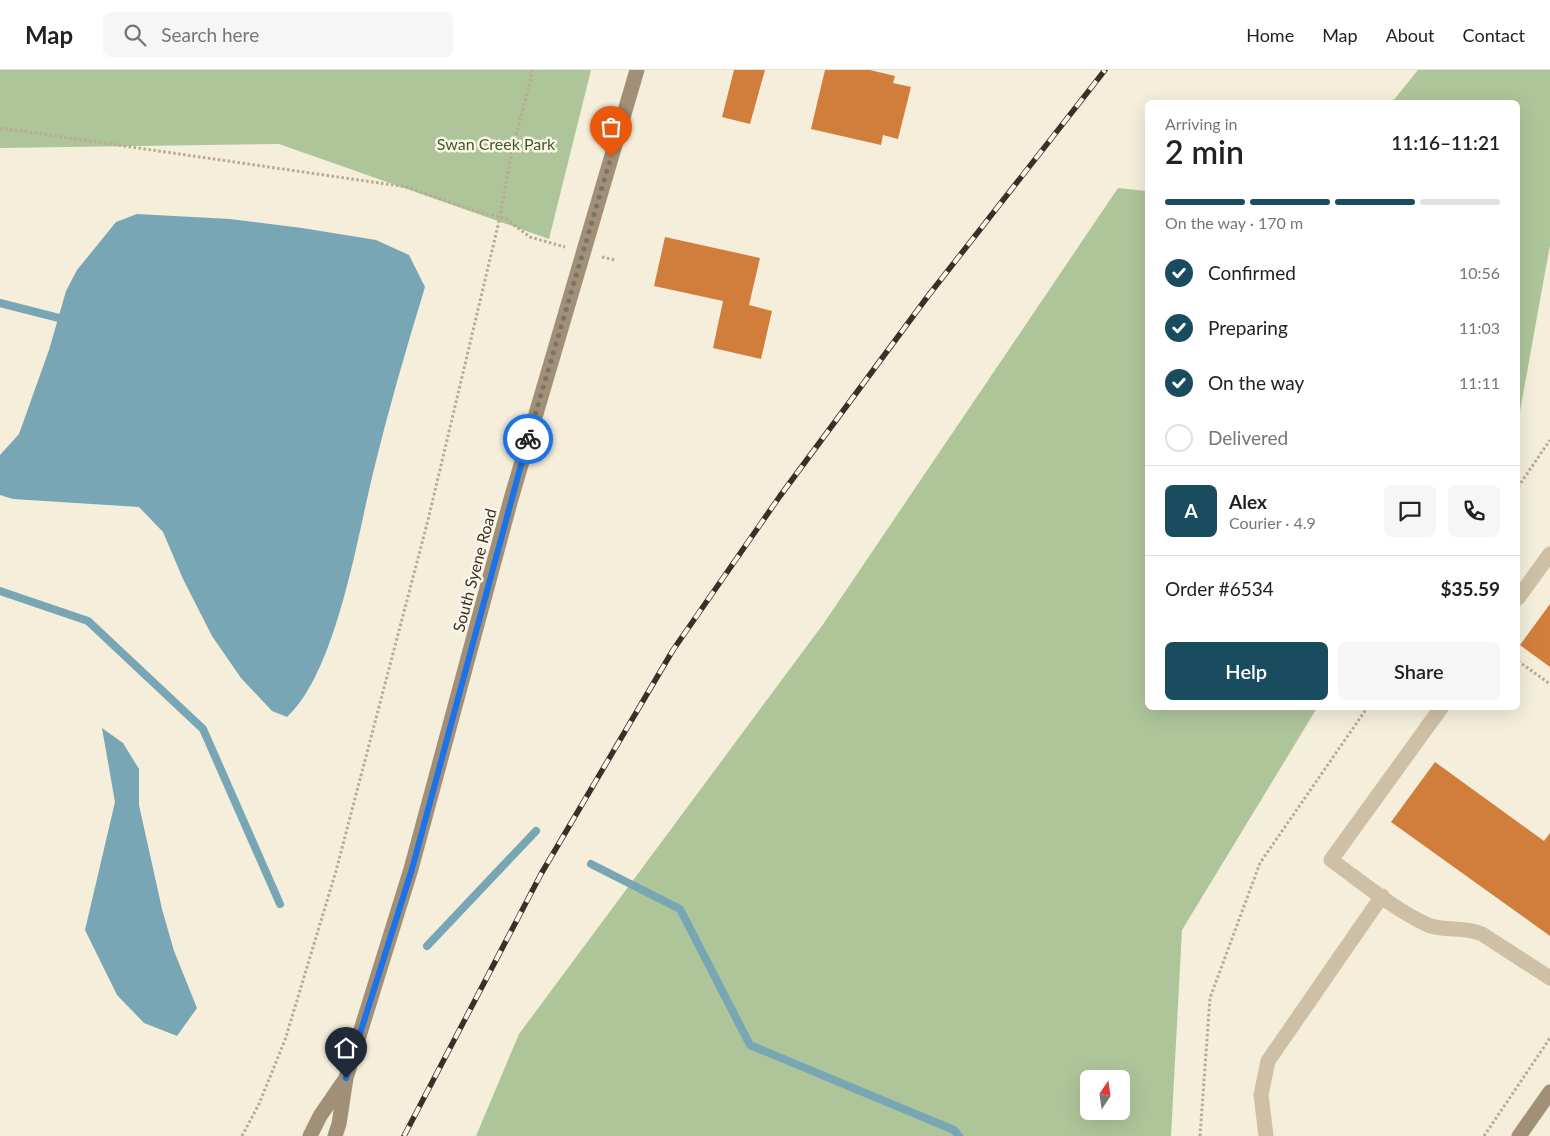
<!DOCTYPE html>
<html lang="en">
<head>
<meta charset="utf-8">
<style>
  body { margin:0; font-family:Lato,sans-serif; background:#f6f6f6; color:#222; height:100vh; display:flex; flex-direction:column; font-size:19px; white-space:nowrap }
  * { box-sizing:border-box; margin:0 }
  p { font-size:16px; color:#767676 }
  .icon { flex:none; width:28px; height:28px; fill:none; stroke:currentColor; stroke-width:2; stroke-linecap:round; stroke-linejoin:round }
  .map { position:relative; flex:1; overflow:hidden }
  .panel { position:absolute; left:1145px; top:30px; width:375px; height:610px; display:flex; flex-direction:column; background:#fff; border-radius:8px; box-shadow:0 5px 20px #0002 }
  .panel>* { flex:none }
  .needle { width:32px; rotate:13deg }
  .buttons { position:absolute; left:1080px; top:1000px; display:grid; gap:10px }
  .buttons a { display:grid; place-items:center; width:50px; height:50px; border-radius:8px; background:#fff; box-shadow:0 5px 20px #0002; font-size:25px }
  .pin { position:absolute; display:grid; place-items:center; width:42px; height:42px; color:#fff; margin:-51px -21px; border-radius:50% 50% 50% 0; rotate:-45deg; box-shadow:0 0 5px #0007 }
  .pin .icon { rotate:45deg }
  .courier { position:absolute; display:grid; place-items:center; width:50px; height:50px; margin:-25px; border:4px solid #1a73e8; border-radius:50%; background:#fff; color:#222; box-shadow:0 1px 6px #0007 }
  .headline em { font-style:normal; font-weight:600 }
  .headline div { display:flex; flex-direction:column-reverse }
  .headline { display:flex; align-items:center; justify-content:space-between; height:85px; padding:0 20px }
  h1 { font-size:32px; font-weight:600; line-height:38px }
  .bar { display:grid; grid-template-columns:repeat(4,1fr); gap:8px 5px; align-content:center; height:60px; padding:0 20px }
  .bar i { height:6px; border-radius:4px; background:#e0e0e0 }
  .bar .active { background:#194c5f }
  .bar p { grid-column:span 4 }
  .line { display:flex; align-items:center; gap:12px; padding:0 20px; border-top:1px solid #e0e0e0 }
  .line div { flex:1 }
  .round { display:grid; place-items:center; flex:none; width:52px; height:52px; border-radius:8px; background:#f6f6f6 }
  ol { padding:0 20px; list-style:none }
  li { display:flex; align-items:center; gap:15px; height:55px }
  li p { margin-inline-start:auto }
  li .icon { padding:5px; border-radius:50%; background:#194c5f; color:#fff; stroke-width:4 }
  li:last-child { color:#767676 }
  li i { width:28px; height:28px; border:2px solid #e0e0e0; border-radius:50% }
  .primary-button { display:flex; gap:10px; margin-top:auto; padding:10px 20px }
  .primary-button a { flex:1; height:58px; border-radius:8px; background:#194c5f; color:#fff; font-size:20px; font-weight:600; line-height:58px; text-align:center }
  .primary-button a+a { background:#f6f6f6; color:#222 }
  header { display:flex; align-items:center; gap:30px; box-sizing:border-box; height:70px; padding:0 25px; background:#fff; border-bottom:1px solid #e0e0e0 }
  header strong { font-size:24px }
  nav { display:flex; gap:28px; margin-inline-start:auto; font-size:18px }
  .search { width:350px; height:45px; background:#f6f6f6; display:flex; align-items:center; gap:12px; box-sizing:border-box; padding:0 18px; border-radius:8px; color:#767676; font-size:19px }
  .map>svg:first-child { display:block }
  .green { fill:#aec59a; fill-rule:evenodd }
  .water { fill:#78a6b4 }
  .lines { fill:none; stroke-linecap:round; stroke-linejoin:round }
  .stream { stroke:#78a6b4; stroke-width:8 }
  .building { fill:#d17e3d }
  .path { stroke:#baaa90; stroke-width:3; stroke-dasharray:2.5 2.5; stroke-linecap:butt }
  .lane { stroke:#cec0a6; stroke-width:15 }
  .secondary { stroke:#a28f77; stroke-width:15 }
  .rail-casing { stroke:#393128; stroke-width:5.5 }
  .rail { stroke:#fbf6e8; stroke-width:4; stroke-dasharray:11; stroke-linecap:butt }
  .done { stroke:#7a7367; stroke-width:5; stroke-dasharray:0 9 }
  .route { stroke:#1a73e8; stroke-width:6 }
  .labels { text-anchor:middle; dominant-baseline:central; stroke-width:5; stroke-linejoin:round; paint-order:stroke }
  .park-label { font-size:16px; fill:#3e5a29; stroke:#fbf6e8 }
  .street-label { font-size:16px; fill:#393128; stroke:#fbf6e8 }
</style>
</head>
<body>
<header>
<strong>Map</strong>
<div class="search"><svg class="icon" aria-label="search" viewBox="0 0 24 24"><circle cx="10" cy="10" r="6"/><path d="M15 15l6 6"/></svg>Search here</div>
<nav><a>Home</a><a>Map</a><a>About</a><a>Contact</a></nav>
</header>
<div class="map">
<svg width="1550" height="1066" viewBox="0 0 1550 1066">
  <rect width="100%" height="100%" fill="#f4eedb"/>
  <!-- green -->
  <g class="green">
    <path d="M0,0H591L549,169L279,74L0,78Z"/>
    <path d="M1418,0H1550V175L1520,341L1518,344V32H1392Z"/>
    <path d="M1118,118L1147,121L1148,638H1317L1182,860L1171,1066H476L519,964L824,553ZM1089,1009H1121V1041H1089Z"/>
  </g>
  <!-- water -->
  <g class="water">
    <path d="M137,144L230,149L302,158L376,170L409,185L425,217C406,279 388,341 373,403C357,469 336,602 287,647L272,641L241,608L212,566L183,509L163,462L139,437L13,429L0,425V385L19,364L49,280L66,221L77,200L116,152Z"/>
    <path d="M102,658L123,673L139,699V735L162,839L174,881L197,938L177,966L144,953L117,925L85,860L115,732Z"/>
  </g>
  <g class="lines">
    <!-- stream -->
    <g class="stream">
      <path d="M0,233L59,248"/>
      <path d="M0,521L88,551L203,659L280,834"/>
      <path d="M591,794L680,839L750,975L954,1060L959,1066"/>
      <path d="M427,876L536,761"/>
    </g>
  </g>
  <!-- building -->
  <g class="building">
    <path d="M734,0H765L750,54L722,47Z"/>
    <path d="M825,0H870L895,6L893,13L911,17L898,69L883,65L881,75L811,59Z"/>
    <path d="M665,167L760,188L749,235L772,241L761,289L713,278L723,231L654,216Z"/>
    <path d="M1550,534V597L1520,575Z"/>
    <path d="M1435,692L1544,771L1550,763V866L1391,752Z"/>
  </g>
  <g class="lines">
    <!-- path -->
    <g class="path">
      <path d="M0,58L407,117L472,140L506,149L530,167L565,177"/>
      <path d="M602,187L615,190"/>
      <path d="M1518,417L1550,370"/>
      <path d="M1518,591L1550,614"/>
      <path d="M242,1066L259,1034L285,970L336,801L428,450L500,147L511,85L533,0"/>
      <path d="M1200,1066L1210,928L1260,793L1367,638"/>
      <path d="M1484,1066L1550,968"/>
    </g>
    <!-- lane -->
    <g class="lane">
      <path d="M1518,528L1550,484"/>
      <path d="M1441,638L1331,790C1362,812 1393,839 1428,855C1445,862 1464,856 1482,864L1550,908"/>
      <path d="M1266,1066L1261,1025L1268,991L1382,826"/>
    </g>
    <!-- secondary -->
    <g class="secondary">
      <path d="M310,1066L320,1046L344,1011"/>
      <path d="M335,1066L339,1054L346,1008L411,799L511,429L637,0"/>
      <path d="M1519,1066L1550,1022"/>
    </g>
    <defs>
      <path id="rail" d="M404,1066L541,804L673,580L780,426L928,226L1105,0"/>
    </defs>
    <!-- rail casing -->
    <use href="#rail" class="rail-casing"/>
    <!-- rail -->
    <use href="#rail" class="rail"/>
  </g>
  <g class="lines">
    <!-- done -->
    <path class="done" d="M528,369L611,87"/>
    <!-- route -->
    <path class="route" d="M346,1008L412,799L528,369"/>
  </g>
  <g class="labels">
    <!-- park labels -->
    <g class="park-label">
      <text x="496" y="73">Swan Creek Park</text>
    </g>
    <!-- street labels -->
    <g class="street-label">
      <text transform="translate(474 500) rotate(-75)">South Syene Road</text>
    </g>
  </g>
</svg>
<div class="buttons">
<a><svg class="needle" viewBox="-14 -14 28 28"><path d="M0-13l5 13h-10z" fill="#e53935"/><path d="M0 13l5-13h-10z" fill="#767676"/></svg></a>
</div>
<div class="pin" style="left:611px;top:87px;background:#ea580c"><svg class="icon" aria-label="bag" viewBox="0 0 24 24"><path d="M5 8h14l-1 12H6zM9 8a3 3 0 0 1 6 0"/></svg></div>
<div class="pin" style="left:346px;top:1008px;background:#1f2937"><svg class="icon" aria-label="home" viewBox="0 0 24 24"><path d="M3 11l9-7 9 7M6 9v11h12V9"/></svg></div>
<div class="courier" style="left:528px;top:369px"><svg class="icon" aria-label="bike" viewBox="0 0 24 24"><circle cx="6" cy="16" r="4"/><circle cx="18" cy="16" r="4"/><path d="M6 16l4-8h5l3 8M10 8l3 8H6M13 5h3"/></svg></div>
<section class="panel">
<div class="headline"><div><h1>2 min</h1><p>Arriving in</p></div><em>11:16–11:21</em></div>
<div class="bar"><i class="active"></i><i class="active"></i><i class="active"></i><i></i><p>On the way · 170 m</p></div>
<ol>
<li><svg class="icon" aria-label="check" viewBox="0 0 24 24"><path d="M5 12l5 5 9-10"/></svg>Confirmed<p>10:56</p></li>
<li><svg class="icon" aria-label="check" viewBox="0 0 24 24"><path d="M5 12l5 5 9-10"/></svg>Preparing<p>11:03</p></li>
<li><svg class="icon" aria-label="check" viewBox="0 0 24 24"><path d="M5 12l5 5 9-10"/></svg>On the way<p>11:11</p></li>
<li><i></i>Delivered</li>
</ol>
<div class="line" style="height:90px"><b class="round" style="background:#194c5f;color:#fff">A</b><div><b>Alex</b><p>Courier · 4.9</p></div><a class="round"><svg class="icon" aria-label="chat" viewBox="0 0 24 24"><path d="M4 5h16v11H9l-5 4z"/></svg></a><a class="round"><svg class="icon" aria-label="phone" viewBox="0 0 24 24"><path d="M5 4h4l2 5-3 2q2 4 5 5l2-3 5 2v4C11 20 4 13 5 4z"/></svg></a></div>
<div class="line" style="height:65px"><div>Order #6534</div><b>$35.59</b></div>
<div class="primary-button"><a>Help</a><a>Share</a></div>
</section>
</div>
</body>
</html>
